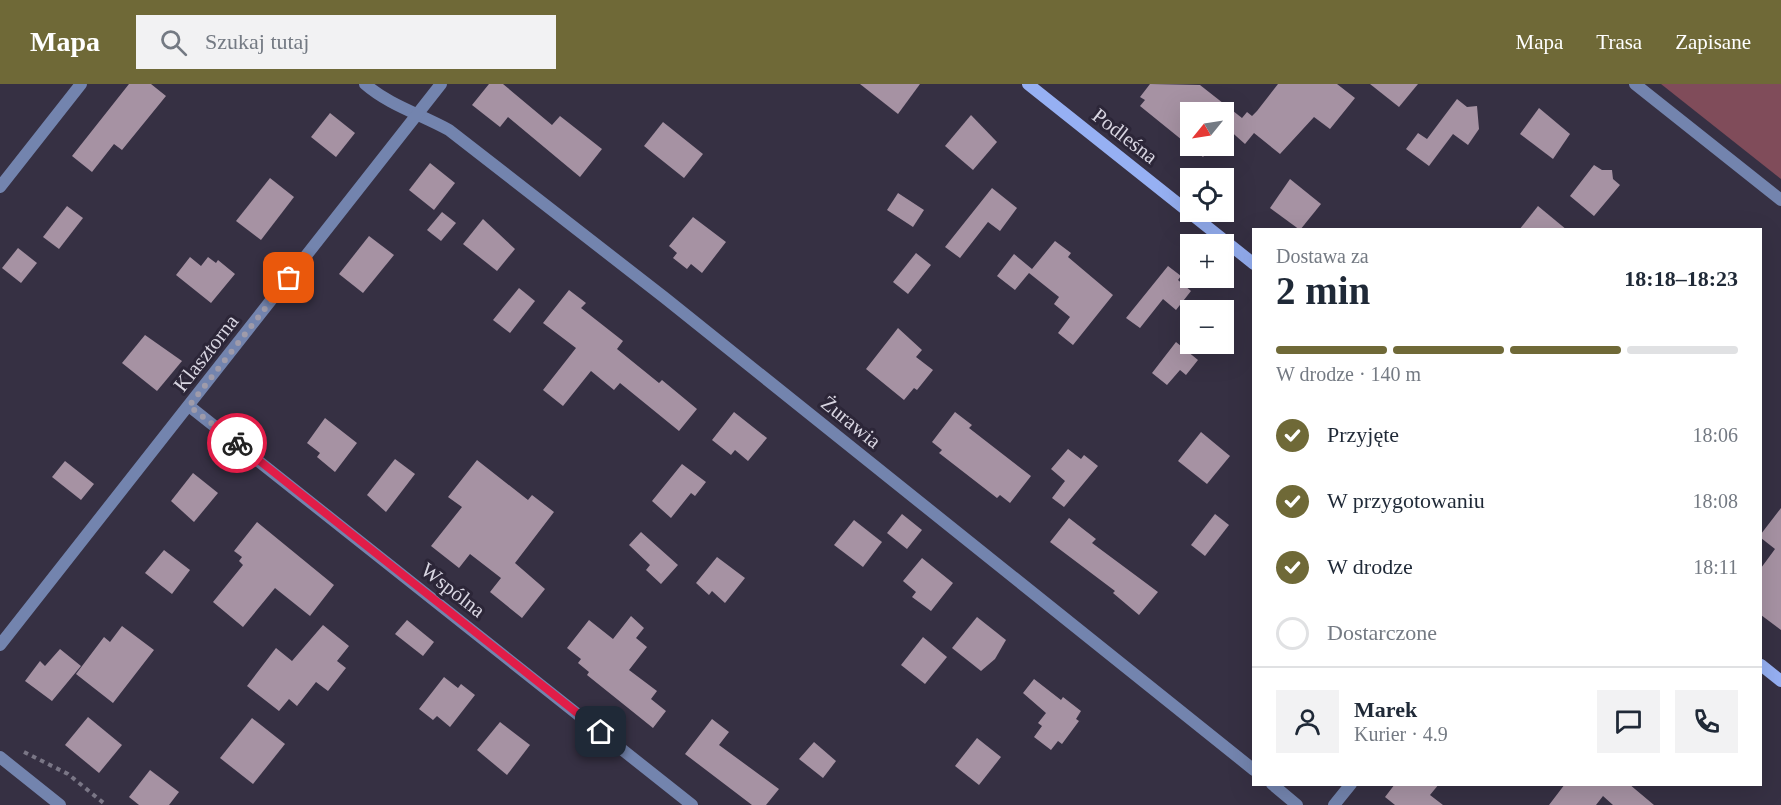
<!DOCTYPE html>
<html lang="pl">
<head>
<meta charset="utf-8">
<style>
  body { margin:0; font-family:Georgia,serif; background:#f2f2f3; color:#1f2937; height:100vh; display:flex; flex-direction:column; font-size:22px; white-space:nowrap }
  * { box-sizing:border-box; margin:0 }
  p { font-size:20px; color:#747a83 }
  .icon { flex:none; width:33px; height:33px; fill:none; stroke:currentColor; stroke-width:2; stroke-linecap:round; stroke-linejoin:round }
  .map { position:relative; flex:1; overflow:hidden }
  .panel { position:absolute; left:1252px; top:144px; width:510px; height:558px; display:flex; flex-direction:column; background:#fff; border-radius:0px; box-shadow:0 6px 24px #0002 }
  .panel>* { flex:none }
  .needle { width:39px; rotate:240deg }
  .fabs { position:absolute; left:1180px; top:18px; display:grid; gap:12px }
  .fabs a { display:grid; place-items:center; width:54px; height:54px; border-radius:0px; background:#fff; box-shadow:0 6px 24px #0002; font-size:30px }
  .pin { position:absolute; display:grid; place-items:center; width:51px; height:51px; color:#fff; margin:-26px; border-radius:12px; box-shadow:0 3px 9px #0006 }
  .courier { position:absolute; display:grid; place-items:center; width:60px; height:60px; margin:-30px; border:4px solid #e11d48; border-radius:50%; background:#fff; color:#222; box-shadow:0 2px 8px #0007 }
  .summary em { font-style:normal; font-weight:800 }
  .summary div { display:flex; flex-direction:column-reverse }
  .summary { display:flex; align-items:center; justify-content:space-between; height:102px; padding:0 24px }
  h1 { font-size:39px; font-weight:800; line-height:45px }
  .bar { display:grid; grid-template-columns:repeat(4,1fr); gap:9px 6px; align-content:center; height:72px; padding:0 24px }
  .bar i { height:8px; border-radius:4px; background:#e0e1e3 }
  .bar .selected { background:#6f6937 }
  .bar p { grid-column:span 4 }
  .line { display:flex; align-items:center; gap:15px; padding:0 24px; border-top:2px solid #e0e1e3 }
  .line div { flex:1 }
  .round { display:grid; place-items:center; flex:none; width:63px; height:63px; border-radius:0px; background:#f2f2f3 }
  ol { padding:0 24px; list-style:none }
  li { display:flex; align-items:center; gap:18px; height:66px }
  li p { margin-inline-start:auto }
  li .icon { padding:6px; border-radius:50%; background:#6f6937; color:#fff; stroke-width:4 }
  li:last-child { color:#747a83 }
  li i { width:33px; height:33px; border:3px solid #e0e1e3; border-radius:50% }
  header { display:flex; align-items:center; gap:36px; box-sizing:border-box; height:84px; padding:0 30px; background:#6f6937; color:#fff }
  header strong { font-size:28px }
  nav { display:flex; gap:33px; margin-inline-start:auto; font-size:21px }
  .search { width:420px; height:54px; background:#f2f2f3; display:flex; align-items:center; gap:15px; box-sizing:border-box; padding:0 21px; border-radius:0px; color:#747a83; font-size:22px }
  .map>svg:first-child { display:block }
  .green { fill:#804c5a }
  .building { fill:#a692a3 }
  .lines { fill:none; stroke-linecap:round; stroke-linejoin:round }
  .path { stroke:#7a7686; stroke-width:4; stroke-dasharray:4.5 4.5; stroke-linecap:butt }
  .street { stroke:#7384ae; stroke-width:12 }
  .secondary { stroke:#96b0f3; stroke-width:12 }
  .done { stroke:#9f9baa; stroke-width:6; stroke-dasharray:0 10.8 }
  .route { stroke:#e11d48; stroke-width:8 }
  .labels { text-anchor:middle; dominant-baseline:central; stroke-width:6; stroke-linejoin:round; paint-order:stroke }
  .street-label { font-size:21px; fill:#d8d5e1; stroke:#2c2638 }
</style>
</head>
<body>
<header>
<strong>Mapa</strong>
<div class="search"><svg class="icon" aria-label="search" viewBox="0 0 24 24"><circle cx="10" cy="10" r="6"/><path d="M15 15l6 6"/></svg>Szukaj tutaj</div>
<nav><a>Mapa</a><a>Trasa</a><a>Zapisane</a></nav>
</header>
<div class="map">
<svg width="1781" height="721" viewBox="0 0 1781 721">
  <rect width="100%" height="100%" fill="#363043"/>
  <!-- green -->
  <path class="green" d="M1661,0H1781V95Z"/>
  <!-- building -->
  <g class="building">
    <path d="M129,0H151L166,12L122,66L114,60L92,88L72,72Z"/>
    <path d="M489,0H503L552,41L560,32L602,65L580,93L508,33L500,43L472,21Z"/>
    <path d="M860,0H920L898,30Z"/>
    <path d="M1150,0L1200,1L1242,34L1247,28L1252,32L1257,27L1278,0H1337L1355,14L1330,45L1314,33L1280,70L1254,49L1245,60L1227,44L1224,48V28H1191V62H1213L1203,73L1140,22L1145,16L1140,13Z"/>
    <path d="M1370,0H1418L1399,23Z"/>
    <path d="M1457,15L1467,23L1477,22L1479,45L1468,61L1453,50L1429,82L1406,65L1418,49L1427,55Z"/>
    <path d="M1539,24L1570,50L1553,75L1520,50Z"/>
    <path d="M330,29L355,49L336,73L311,53Z"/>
    <path d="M971,31L997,58L973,86L945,62Z"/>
    <path d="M663,38L703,70L684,94L644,62Z"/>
    <path d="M430,79L455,99L434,126L409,106Z"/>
    <path d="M1594,81L1602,86H1612L1613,95L1620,101L1594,132L1570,112Z"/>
    <path d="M270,94L294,113L261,156L236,137Z"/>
    <path d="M1290,95L1321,120L1300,146L1270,124Z"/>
    <path d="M992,104L1017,124L1000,147L988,138L960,174L945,163Z"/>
    <path d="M898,109L924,126L913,143L887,126Z"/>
    <path d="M67,122L83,134L59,165L43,153Z"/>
    <path d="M1538,122L1567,146H1519Z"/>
    <path d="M442,128L456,139L441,157L427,146Z"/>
    <path d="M693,133L726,158L702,189L691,180L687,185L673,174L677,169L669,162Z"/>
    <path d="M483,135L515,165L497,187L463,160Z"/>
    <path d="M369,152L394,171L363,209L339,190Z"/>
    <path d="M1055,157L1071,169L1068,173L1113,211L1073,261L1058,249L1070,233L1054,220L1059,213L1029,189L1015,206L997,192L1014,170L1032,185Z"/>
    <path d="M18,164L37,179L21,199L2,184Z"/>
    <path d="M916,169L931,181L908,210L893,198Z"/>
    <path d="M190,173L201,182L208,173L216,179L218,176L235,190L211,219L176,191Z"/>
    <path d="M1168,182L1181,192L1178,196L1191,207L1176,226L1163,215L1140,244L1126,234Z"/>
    <path d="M519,204L535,217L510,249L493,236Z"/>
    <path d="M569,206L586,219L581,224L623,257L617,265L659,299L662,296L697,325L679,347L620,299L614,306L591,287L563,322L543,306L576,264L543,239Z"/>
    <path d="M898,244L922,266L916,273L933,286L917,306L914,304L904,316L866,285Z"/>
    <path d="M145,251L182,277L157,307L122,279Z"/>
    <path d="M1176,258L1198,276L1186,291L1180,286L1167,301L1152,289Z"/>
    <path d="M734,328L767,354L748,377L735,366L731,371L712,356Z"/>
    <path d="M955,328L972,341L969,344L1031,392L1010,419L1000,411L997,414L939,369L942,366L932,358Z"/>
    <path d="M325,334L357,359L335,388L317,373L320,369L307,359Z"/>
    <path d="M1201,348L1230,372L1207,400L1178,377Z"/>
    <path d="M1068,365L1081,375L1084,371L1098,382L1064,423L1052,414L1065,397L1051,385Z"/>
    <path d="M395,375L415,390L386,428L367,411Z"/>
    <path d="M477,376L528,416L532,411L554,428L515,479L545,505L522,534L490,508L501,494L470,470L459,484L431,462L462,423L448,413Z"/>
    <path d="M65,377L94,400L81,416L52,393Z"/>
    <path d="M682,380L706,398L695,412L691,409L671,434L652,417Z"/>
    <path d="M193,389L218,409L194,438L171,417Z"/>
    <path d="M1781,424V546L1761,531V484L1775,465L1761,454V450Z"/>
    <path d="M902,430L922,446L907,465L887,449Z"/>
    <path d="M1215,430L1229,441L1205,472L1191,461Z"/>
    <path d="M1069,434L1096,455L1092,459L1158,508L1139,531L1113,509L1115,507L1050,458Z"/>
    <path d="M854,436L882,458L863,483L834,461Z"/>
    <path d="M257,438L334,501L310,532L275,504L243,543L213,518L243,481L239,477L242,473L234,467Z"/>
    <path d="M641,448L678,481L661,500L646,486L650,481L629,461Z"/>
    <path d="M164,466L190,486L172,510L145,489Z"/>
    <path d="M717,473L745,494L725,519L712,507L709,511L696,499Z"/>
    <path d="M922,474L953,499L931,527L912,513L916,508L903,497Z"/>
    <path d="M631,532L644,544L636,554L647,563L629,586L657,607L651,615L666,627L653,644L587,591L589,588L578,579L581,575L567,564L589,536L613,555Z"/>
    <path d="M977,533L1006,556L995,575L981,587L952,564Z"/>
    <path d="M407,536L434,558L423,572L395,550Z"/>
    <path d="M323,541L349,562L337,577L346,584L328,607L316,598L297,622L289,615L279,627L247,602L276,564L292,577Z"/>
    <path d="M122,542L154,566L113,619L76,590L104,553L110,558Z"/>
    <path d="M923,553L947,573L925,600L901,581Z"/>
    <path d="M60,565L81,582L52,617L25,597L40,577L45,582Z"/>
    <path d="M444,593L458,604L461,600L475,611L450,643L437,632L433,636L419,625Z"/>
    <path d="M1034,595L1061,616L1063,613L1081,627L1076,635L1079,637L1062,660L1058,657L1051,666L1034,653L1042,642L1038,639L1046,629L1023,609Z"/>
    <path d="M88,633L122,661L99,689L65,661Z"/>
    <path d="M252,634L285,660L253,700L220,674Z"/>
    <path d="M712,635L729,648L719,661L779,705L766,721H752L685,670Z"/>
    <path d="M500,638L530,661L507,691L477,666Z"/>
    <path d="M977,654L1001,673L979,701L955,682Z"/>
    <path d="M814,658L836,677L823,694L799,675Z"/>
    <path d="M150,686L179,708L169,721H139L129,713Z"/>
    <path d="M1395,700H1439L1430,711L1443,721H1395L1385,713Z"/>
    <path d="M1565,700H1629L1654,721H1613L1603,712L1596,721H1549Z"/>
  </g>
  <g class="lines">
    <!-- path -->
    <path class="path" d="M24,668L68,690L106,721"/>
    <!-- street -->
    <g class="street">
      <path d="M365,0C389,21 420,30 449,46L665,214L1254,686"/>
      <path d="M1635,0L1781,116"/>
      <path d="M0,103L81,0"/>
      <path d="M189,322L692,721"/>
      <path d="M0,561L441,0"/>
      <path d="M0,673L60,721"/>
      <path d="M1272,700L1297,721"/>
      <path d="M1334,721L1351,700"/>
    </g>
    <!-- secondary -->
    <g class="secondary">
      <path d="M1028,0L1254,180"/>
      <path d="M1761,581L1781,597"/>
    </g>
  </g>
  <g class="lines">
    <!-- done -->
    <path class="done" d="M237,359L189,322L289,194"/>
    <!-- route -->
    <path class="route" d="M237,359L601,648"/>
  </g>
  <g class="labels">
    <!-- street labels -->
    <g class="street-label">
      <text transform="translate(1125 52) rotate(38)">Podleśna</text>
      <text transform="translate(206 269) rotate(-52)">Klasztorna</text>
      <text transform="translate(851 338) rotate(39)">Żurawia</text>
      <text transform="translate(453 506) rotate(38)">Wspólna</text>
    </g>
  </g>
</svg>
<div class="fabs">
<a><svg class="needle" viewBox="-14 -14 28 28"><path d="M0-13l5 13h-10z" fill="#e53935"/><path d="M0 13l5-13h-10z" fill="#747a83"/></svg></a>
<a><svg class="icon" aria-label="locate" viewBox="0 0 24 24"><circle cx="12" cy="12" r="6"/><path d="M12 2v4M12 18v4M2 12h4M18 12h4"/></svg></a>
<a>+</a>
<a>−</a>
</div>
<div class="pin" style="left:289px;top:194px;background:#ea580c"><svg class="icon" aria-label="bag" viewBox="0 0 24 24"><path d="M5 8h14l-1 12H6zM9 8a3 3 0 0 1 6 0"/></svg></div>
<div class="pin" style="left:601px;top:648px;background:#1f2937"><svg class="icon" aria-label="home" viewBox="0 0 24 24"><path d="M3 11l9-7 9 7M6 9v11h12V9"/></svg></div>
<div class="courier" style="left:237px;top:359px"><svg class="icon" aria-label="bike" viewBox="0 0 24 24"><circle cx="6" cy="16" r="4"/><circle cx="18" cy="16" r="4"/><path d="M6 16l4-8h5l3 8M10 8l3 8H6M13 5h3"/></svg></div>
<section class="panel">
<div class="summary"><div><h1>2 min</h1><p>Dostawa za</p></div><em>18:18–18:23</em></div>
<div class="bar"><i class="selected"></i><i class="selected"></i><i class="selected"></i><i></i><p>W drodze · 140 m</p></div>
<ol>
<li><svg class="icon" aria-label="check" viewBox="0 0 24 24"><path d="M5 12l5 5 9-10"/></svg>Przyjęte<p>18:06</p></li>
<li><svg class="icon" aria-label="check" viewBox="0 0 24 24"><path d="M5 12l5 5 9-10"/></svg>W przygotowaniu<p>18:08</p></li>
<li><svg class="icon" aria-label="check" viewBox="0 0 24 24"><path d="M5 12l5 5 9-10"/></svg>W drodze<p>18:11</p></li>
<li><i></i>Dostarczone</li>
</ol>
<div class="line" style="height:108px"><a class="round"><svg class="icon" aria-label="person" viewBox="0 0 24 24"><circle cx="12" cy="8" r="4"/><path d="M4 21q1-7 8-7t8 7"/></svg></a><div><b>Marek</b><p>Kurier · 4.9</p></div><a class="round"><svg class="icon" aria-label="chat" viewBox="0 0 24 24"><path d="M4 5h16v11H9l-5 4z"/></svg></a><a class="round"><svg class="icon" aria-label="phone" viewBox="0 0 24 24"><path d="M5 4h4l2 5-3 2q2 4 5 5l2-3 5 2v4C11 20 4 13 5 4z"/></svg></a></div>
</section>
</div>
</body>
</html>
